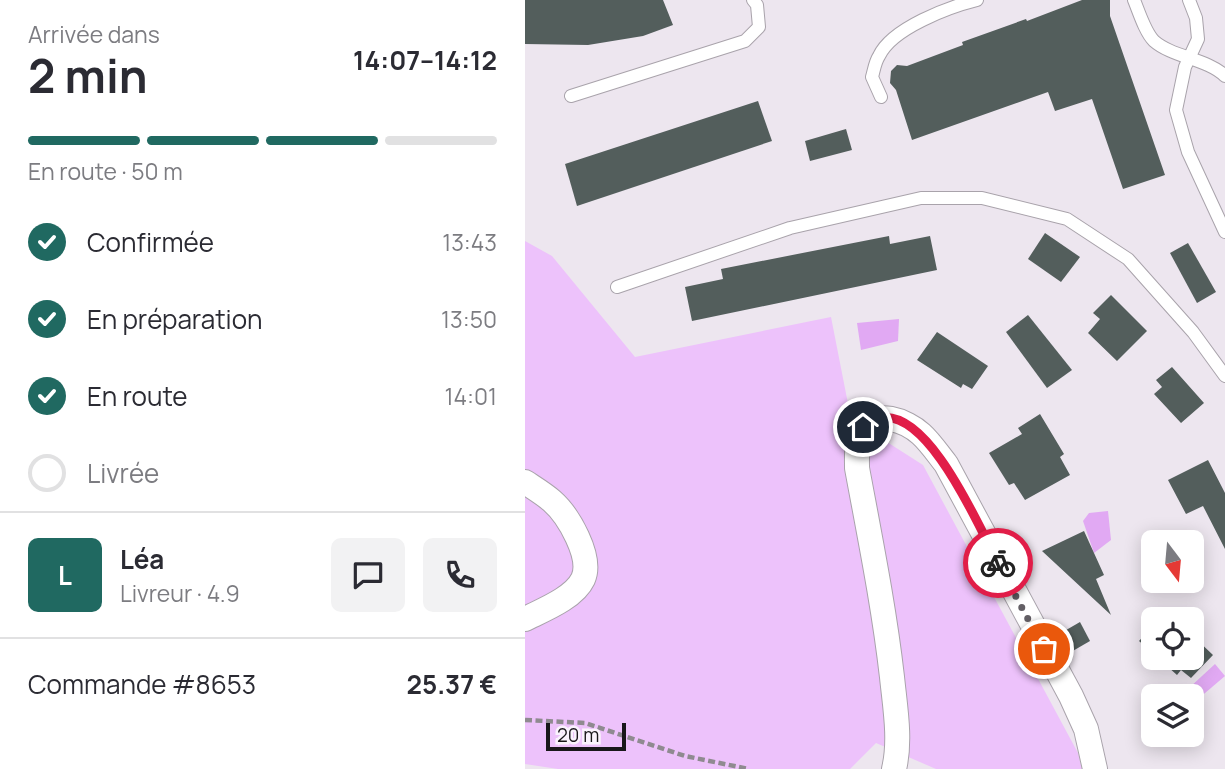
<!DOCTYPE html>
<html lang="fr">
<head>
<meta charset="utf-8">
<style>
  body { margin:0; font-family:Manrope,sans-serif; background:#f2f2f3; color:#2b2b33; height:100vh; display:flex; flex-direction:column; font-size:26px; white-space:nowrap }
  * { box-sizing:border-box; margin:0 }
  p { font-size:23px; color:#7c7c81 }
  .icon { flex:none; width:38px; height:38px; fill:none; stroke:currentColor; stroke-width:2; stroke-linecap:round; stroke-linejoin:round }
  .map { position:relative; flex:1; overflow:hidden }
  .sheet { display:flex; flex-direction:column; background:#fff; width:525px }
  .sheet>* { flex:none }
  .needle { width:46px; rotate:164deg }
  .tools { position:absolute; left:616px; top:530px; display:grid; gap:14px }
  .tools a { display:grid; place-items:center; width:63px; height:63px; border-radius:10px; background:#fff; box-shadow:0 4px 18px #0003; font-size:35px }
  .scale { position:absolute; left:21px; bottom:18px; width:80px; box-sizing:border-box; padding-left:7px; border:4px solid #19171a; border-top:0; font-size:19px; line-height:24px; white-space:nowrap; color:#19171a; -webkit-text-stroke:5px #faf3fd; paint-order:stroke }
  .pin { position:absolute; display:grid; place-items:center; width:60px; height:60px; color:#fff; margin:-30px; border:4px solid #fff; border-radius:50%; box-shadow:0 2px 7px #0007 }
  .courier { position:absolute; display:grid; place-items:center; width:70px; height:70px; margin:-35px; border:5px solid #e11d48; border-radius:50%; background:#fff; color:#222; box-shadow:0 2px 9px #0007 }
  .overview em { font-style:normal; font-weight:700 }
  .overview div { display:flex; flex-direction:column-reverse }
  .overview { display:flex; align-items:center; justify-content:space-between; height:119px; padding:0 28px }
  h1 { font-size:46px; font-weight:700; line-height:52px }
  .bar { display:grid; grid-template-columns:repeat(4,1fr); gap:10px 7px; align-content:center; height:84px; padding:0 28px }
  .bar i { height:9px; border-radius:5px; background:#e1e1e2 }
  .bar .on { background:#206961 }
  .bar p { grid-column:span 4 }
  .line { display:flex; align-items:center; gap:18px; padding:0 28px; border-top:2px solid #e1e1e2 }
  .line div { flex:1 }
  .round { display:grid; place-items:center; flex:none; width:74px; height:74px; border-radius:10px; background:#f2f2f3 }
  ol { padding:0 28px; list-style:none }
  li { display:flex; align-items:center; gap:21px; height:77px }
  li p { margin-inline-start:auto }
  li .icon { padding:7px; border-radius:50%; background:#206961; color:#fff; stroke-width:4 }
  li:last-child { color:#7c7c81 }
  li i { width:38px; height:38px; border:4px solid #e1e1e2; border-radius:50% }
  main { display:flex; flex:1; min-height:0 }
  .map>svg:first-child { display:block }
  .green { fill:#edc2fb }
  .water { fill:#e1a9f3 }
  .building { fill:#535e5c }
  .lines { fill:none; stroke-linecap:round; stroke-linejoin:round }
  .service-casing { stroke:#a9a3ab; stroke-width:14 }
  .minor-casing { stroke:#a9a3ab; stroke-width:26 }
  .path { stroke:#8f8a90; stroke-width:4.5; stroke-dasharray:7 3.5; stroke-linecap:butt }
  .service { stroke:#fff; stroke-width:12 }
  .minor { stroke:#fff; stroke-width:24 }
  .done { stroke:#635f65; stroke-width:7; stroke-dasharray:0 12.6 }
  .route { stroke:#e11d48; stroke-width:9 }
</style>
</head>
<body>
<main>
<section class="sheet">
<div class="overview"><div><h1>2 min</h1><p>Arrivée dans</p></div><em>14:07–14:12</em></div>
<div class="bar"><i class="on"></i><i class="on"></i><i class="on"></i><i></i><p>En route · 50 m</p></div>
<ol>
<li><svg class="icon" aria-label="check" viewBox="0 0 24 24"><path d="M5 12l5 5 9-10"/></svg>Confirmée<p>13:43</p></li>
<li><svg class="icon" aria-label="check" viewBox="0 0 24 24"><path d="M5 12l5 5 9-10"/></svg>En préparation<p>13:50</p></li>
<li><svg class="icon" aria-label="check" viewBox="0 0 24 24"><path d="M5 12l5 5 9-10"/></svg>En route<p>14:01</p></li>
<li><i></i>Livrée</li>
</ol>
<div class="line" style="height:126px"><b class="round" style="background:#206961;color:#fff">L</b><div><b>Léa</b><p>Livreur · 4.9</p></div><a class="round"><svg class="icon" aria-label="chat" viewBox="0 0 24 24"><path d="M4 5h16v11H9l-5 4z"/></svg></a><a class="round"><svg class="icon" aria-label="phone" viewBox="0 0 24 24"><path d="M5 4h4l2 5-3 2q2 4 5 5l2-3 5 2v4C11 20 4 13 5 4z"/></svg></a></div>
<div class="line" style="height:91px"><div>Commande #8653</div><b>25.37 €</b></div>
</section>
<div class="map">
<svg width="700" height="769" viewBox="0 0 700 769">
  <rect width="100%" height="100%" fill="#ede6ef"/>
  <!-- green -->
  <path class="green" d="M0,241L27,256L110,357L306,317L326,419L398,465L553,753L557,769H411L351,743L325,769H33L0,764Z"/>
  <!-- water -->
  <g class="water">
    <path d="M374,319L373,341L336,350L332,323Z"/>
    <path d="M583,511L586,540L569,553L558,521L564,513Z"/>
    <path d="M690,664L700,676L673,699L664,688Z"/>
  </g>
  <!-- building -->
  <g class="building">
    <path d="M0,0H138L148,25L118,36L63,45L0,44Z"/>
    <path d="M557,0H585V16L640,175L598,189L567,99L530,111L523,92L387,140L371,90L365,83L366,71L372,65L382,66L438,45L437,42L501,19L502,21Z"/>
    <path d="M233,101L247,141L52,206L40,164Z"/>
    <path d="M321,129L327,150L285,161L280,141Z"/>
    <path d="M520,233L555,257L536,282L503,259Z"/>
    <path d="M364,236L365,244L405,236L412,270L167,321L160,287L198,279L196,269Z"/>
    <path d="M663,243L691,292L672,303L645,253Z"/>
    <path d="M586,295L622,331L592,361L563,333L575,319L568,313Z"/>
    <path d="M503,315L547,370L522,388L481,332Z"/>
    <path d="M412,332L463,366L447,389L438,384L436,388L392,360Z"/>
    <path d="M647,367L679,403L656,423L629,394L637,387L631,380Z"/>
    <path d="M515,414L539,454L535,457L545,475L500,500L489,483L484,485L464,453L497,434L493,428Z"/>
    <path d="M683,460L700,493V549L678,506L661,514L643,480Z"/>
    <path d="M559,531L579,575L571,579L586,615L517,551Z"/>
    <path d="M555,622L565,641L546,652L536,633Z"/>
    <path d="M628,626V653L614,641Z"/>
    <path d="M667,635L688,655L666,678L656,670L652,675L633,658H667Z"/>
  </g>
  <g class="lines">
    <defs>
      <g id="service">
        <path d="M609,0C614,12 620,32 629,41C647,57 683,59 700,76"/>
        <path d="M664,0L671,18L673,39L660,67L651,110L663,152L700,232"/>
        <path d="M46,96L220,41L234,27L232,5L228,0"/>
        <path d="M356,97L347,77C349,70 350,62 354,56C367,28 424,7 452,0"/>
        <path d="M92,287L265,228L396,198H457L542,219L603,259L668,332L700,376"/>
      </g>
      <g id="minor">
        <path d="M0,482C9,488 19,494 27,501C43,515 68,557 58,579C49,598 18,610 0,619"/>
        <path d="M369,769C376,740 370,707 367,677C359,607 345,538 332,468C332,455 331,442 337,430C349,408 382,421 396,434C405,442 413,454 421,464L546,696L561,729L570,769"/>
      </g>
    </defs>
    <!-- service casing -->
    <use href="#service" class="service-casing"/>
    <!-- minor casing -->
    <use href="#minor" class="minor-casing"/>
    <!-- path -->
    <path class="path" d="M0,720L60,723L160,756L224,769"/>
    <!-- service -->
    <use href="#service" class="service"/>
    <!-- minor -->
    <use href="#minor" class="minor"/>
  </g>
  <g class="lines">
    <!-- done -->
    <path class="done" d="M473,563L519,649"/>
    <!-- route -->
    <path class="route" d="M338,427C342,425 347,420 352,419C402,403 455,529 473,563"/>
  </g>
</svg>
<div class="tools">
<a><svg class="needle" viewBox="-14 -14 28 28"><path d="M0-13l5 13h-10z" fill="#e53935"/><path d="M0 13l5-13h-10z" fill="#7c7c81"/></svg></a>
<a><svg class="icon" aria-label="locate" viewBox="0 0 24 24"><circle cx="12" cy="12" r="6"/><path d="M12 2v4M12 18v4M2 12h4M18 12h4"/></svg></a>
<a><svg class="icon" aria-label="layers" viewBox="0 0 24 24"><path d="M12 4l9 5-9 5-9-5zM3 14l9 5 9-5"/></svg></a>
</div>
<div class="scale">20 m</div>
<div class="pin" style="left:519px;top:649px;background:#ea580c"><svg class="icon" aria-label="bag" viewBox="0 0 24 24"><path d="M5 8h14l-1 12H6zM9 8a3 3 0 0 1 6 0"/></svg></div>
<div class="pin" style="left:338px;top:427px;background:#1f2937"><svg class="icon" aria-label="home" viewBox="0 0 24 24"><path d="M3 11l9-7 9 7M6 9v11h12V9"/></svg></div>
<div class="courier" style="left:473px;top:563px"><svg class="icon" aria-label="bike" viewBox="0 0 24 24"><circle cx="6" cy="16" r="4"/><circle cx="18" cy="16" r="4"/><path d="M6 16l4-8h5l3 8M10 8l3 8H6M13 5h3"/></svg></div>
</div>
</main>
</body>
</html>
